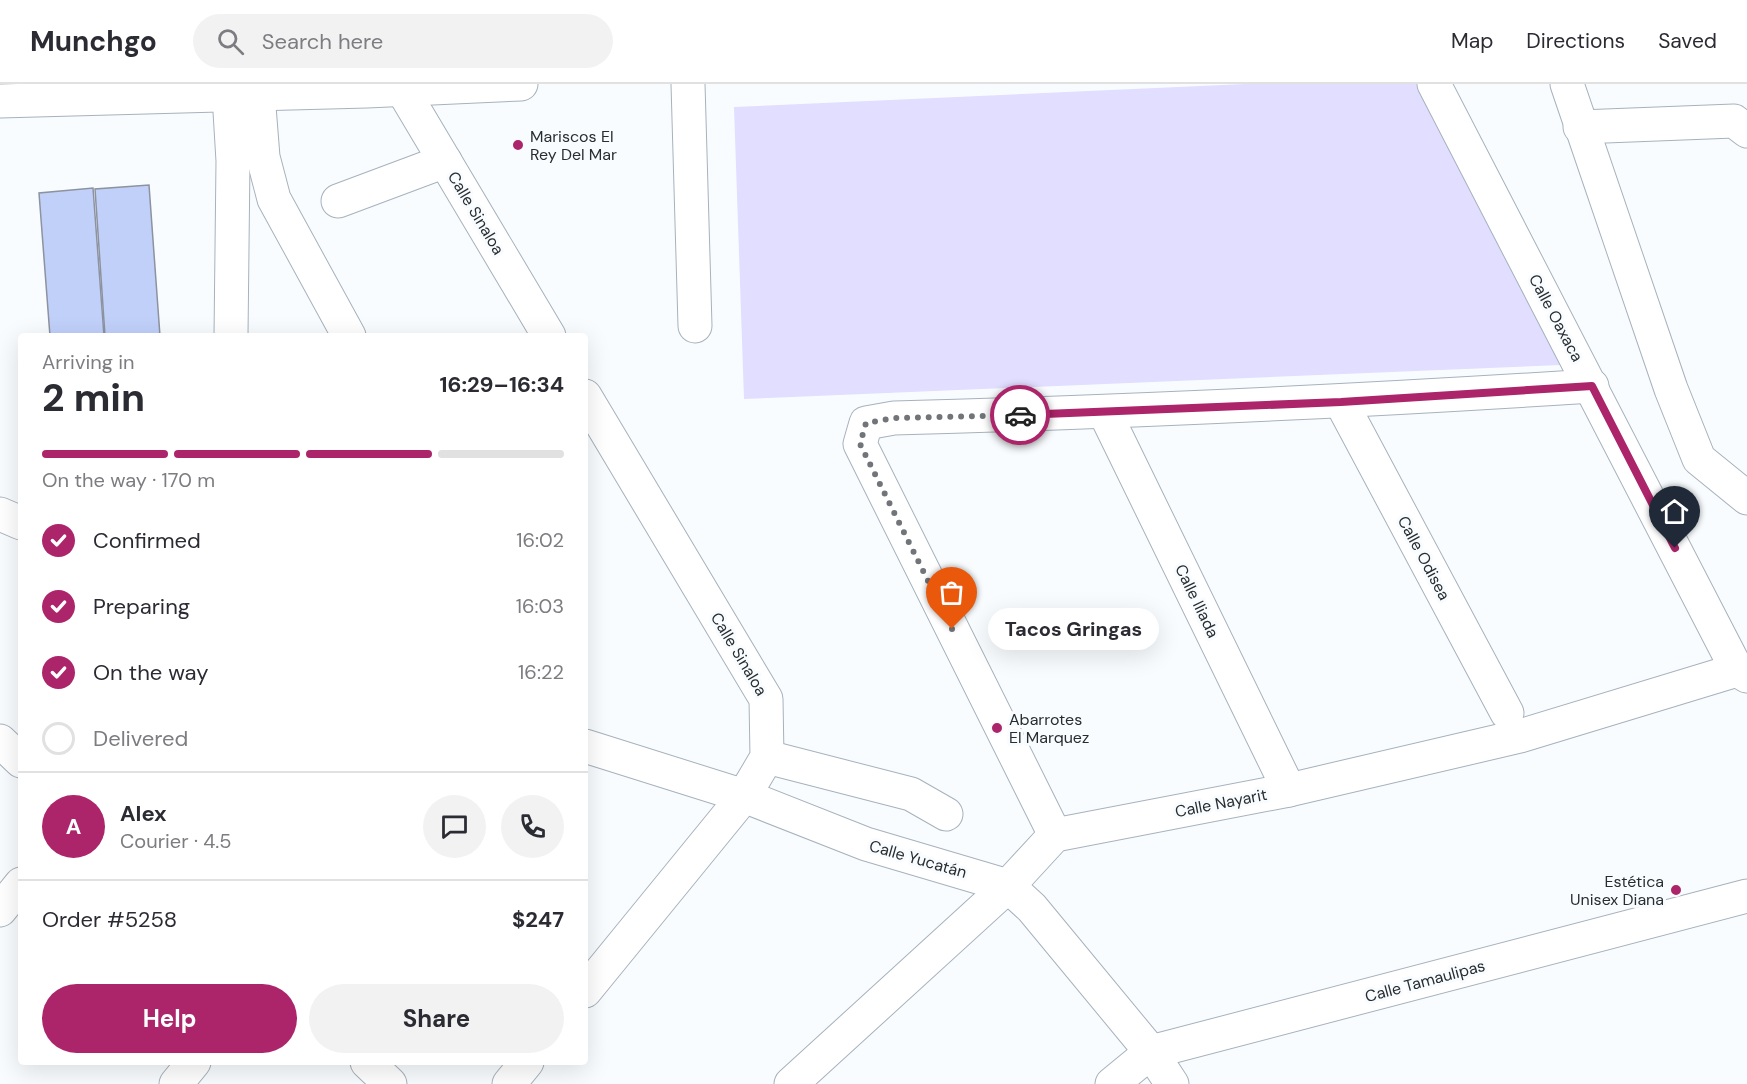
<!DOCTYPE html>
<html lang="en">
<head>
<meta charset="utf-8">
<style>
  body { margin:0; font-family:"DM Sans",sans-serif; background:#f2f2f3; color:#2b2b33; height:100vh; display:flex; flex-direction:column; font-size:22px; white-space:nowrap }
  * { box-sizing:border-box; margin:0 }
  p { font-size:20px; color:#7c7c81 }
  .icon { flex:none; width:33px; height:33px; fill:none; stroke:currentColor; stroke-width:2; stroke-linecap:round; stroke-linejoin:round }
  .map { position:relative; flex:1; overflow:hidden }
  .sheet { position:absolute; left:18px; top:249px; width:570px; height:732px; display:flex; flex-direction:column; background:#fff; border-radius:6px; box-shadow:0 6px 24px #0002 }
  .sheet>* { flex:none }
  .pin { position:absolute; display:grid; place-items:center; width:51px; height:51px; color:#fff; margin:-62px -26px; border-radius:50% 50% 50% 0; rotate:-45deg; box-shadow:0 0 6px #0007 }
  .pin .icon { rotate:45deg }
  .courier { position:absolute; display:grid; place-items:center; width:60px; height:60px; margin:-30px; border:4px solid #ac2469; border-radius:50%; background:#fff; color:#222; box-shadow:0 2px 8px #0007 }
  .bubble { position:absolute; height:42px; border-radius:21px; background:#fff; box-shadow:0 6px 24px #0002; font-size:20px; font-weight:700; line-height:42px; text-align:center }
  .head em { font-style:normal; font-weight:700 }
  .head div { display:flex; flex-direction:column-reverse }
  .head { display:flex; align-items:center; justify-content:space-between; height:102px; padding:0 24px }
  h1 { font-size:39px; font-weight:700; line-height:45px }
  .bar { display:grid; grid-template-columns:repeat(4,1fr); gap:9px 6px; align-content:center; height:72px; padding:0 24px }
  .bar i { height:8px; border-radius:4px; background:#e1e1e2 }
  .bar .selected { background:#ac2469 }
  .bar p { grid-column:span 4 }
  .line { display:flex; align-items:center; gap:15px; padding:0 24px; border-top:2px solid #e1e1e2 }
  .line div { flex:1 }
  .round { display:grid; place-items:center; flex:none; width:63px; height:63px; border-radius:32px; background:#f2f2f3 }
  ol { padding:0 24px; list-style:none }
  li { display:flex; align-items:center; gap:18px; height:66px }
  li p { margin-inline-start:auto }
  li .icon { padding:6px; border-radius:50%; background:#ac2469; color:#fff; stroke-width:4 }
  li:last-child { color:#7c7c81 }
  li i { width:33px; height:33px; border:3px solid #e1e1e2; border-radius:50% }
  .button { display:flex; gap:12px; margin-top:auto; padding:12px 24px }
  .button a { flex:1; height:69px; border-radius:36px; background:#ac2469; color:#fff; font-size:24px; font-weight:700; line-height:69px; text-align:center }
  .button a+a { background:#f2f2f3; color:#2b2b33 }
  header { display:flex; align-items:center; gap:36px; box-sizing:border-box; height:84px; padding:0 30px; background:#fff; border-bottom:2px solid #e1e1e2 }
  header strong { font-size:28px }
  nav { display:flex; gap:33px; margin-inline-start:auto; font-size:21px }
  .search { width:420px; height:54px; background:#f2f2f3; display:flex; align-items:center; gap:15px; box-sizing:border-box; padding:0 21px; border-radius:33px; color:#7c7c81; font-size:22px }
  .map>svg:first-child { display:block }
  .green { fill:#e1deff }
  .building { fill:#c0d0f9; stroke:#8c929f; stroke-width:1.5 }
  .lines { fill:none; stroke-linecap:round; stroke-linejoin:round }
  .minor-casing { stroke:#a6b2bd; stroke-width:35 }
  .major-casing { stroke:#a6b2bd; stroke-width:35 }
  .minor { stroke:#fff; stroke-width:33 }
  .major { stroke:#fff; stroke-width:33 }
  .done { stroke:#717579; stroke-width:6; stroke-dasharray:0 10.8 }
  .route { stroke:#ac2469; stroke-width:8 }
  .poi-dot { fill:#ac2469; stroke:#f9fcfe; stroke-width:2 }
  .labels { text-anchor:middle; dominant-baseline:central; stroke-width:6; stroke-linejoin:round; paint-order:stroke }
  .poi-label { font-size:16px; fill:#282d31; stroke:#f9fcfe; text-anchor:start }
  .street-label { font-size:16px; fill:#282d31; stroke:#f9fcfe }
</style>
</head>
<body>
<header>
<strong>Munchgo</strong>
<div class="search"><svg class="icon" aria-label="search" viewBox="0 0 24 24"><circle cx="10" cy="10" r="6"/><path d="M15 15l6 6"/></svg>Search here</div>
<nav><a>Map</a><a>Directions</a><a>Saved</a></nav>
</header>
<div class="map">
<svg width="1747" height="1000" viewBox="0 0 1747 1000">
  <rect width="100%" height="100%" fill="#f9fcfe"/>
  <!-- green -->
  <path class="green" d="M1245,0H1416L1561,281L744,315L734,23Z"/>
  <!-- building -->
  <g class="building">
    <path d="M149,101L160,252H105L95,105Z"/>
    <path d="M93,104L104,252H50L39,109Z"/>
  </g>
  <g class="lines">
    <defs>
      <g id="minor">
        <path d="M688,0L695,242"/>
        <path d="M1434,0L1737,586L1747,592"/>
        <path d="M1567,0L1671,305L1699,375L1747,414"/>
        <path d="M402,5L549,252"/>
        <path d="M258,10L263,73L274,115L349,252"/>
        <path d="M229,11L233,77L231,252"/>
        <path d="M1580,43L1734,37L1747,47"/>
        <path d="M338,117L445,77"/>
        <path d="M585,312L766,615L767,673L744,712L585,907"/>
        <path d="M1341,318L1507,629"/>
        <path d="M1105,329L1289,706"/>
        <path d="M0,430L21,439"/>
        <path d="M0,657L21,677"/>
        <path d="M585,662L744,712L866,760L1008,802L1032,824L1151,968L1172,1000"/>
        <path d="M767,673L911,710L946,730"/>
        <path d="M1055,751L860,360L866,339L894,334C1127,328 1359,317 1592,302"/>
        <path d="M0,826L21,800"/>
        <path d="M367,978L390,1000"/>
        <path d="M176,1000L194,978"/>
        <path d="M509,1000L527,978"/>
        <path d="M791,1000L1008,802L1055,751L1289,706L1520,652L1737,586"/>
        <path d="M1112,1000L1151,968L1747,812"/>
      </g>
      <path id="major" d="M0,17L367,7L521,0"/>
    </defs>
    <!-- minor casing -->
    <use href="#minor" class="minor-casing"/>
    <!-- major casing -->
    <use href="#major" class="major-casing"/>
    <!-- minor -->
    <use href="#minor" class="minor"/>
    <!-- major -->
    <use href="#major" class="major"/>
  </g>
  <g class="lines">
    <!-- done -->
    <path class="done" d="M952,545L860,360L866,339L894,334L1020,331"/>
    <!-- route -->
    <path class="route" d="M1020,331L1341,318L1592,302L1675,464"/>
  </g>
  <!-- markers -->
  <g class="poi-dot">
    <circle cx="518" cy="61" r="6"/>
    <circle cx="997" cy="644" r="6"/>
    <circle cx="1676" cy="806" r="6"/>
  </g>
  <g class="labels">
    <!-- poi labels -->
    <g class="poi-label">
      <text x="530" y="52">Mariscos El<tspan x="530" dy="18">Rey Del Mar</tspan></text>
      <text x="1009" y="635">Abarrotes<tspan x="1009" dy="18">El Marquez</tspan></text>
      <text x="1664" y="797" text-anchor="end">Estética<tspan x="1664" dy="18">Unisex Diana</tspan></text>
    </g>
    <!-- street labels -->
    <g class="street-label">
      <text transform="translate(476 129) rotate(59)">Calle Sinaloa</text>
      <text transform="translate(1556 234) rotate(62)">Calle Oaxaca</text>
      <text transform="translate(1424 474) rotate(62)">Calle Odisea</text>
      <text transform="translate(1197 517) rotate(64)">Calle Iliada</text>
      <text transform="translate(739 570) rotate(59)">Calle Sinaloa</text>
      <text transform="translate(1221 719) rotate(-11)">Calle Nayarit</text>
      <text transform="translate(918 775) rotate(16)">Calle Yucatán</text>
      <text transform="translate(1425 897) rotate(-15)">Calle Tamaulipas</text>
    </g>
  </g>
</svg>
<div class="pin" style="left:952px;top:545px;background:#ea580c"><svg class="icon" aria-label="bag" viewBox="0 0 24 24"><path d="M5 8h14l-1 12H6zM9 8a3 3 0 0 1 6 0"/></svg></div>
<div class="pin" style="left:1675px;top:464px;background:#1f2937"><svg class="icon" aria-label="home" viewBox="0 0 24 24"><path d="M3 11l9-7 9 7M6 9v11h12V9"/></svg></div>
<div class="courier" style="left:1020px;top:331px"><svg class="icon" aria-label="car" viewBox="0 0 24 24"><path d="M5 17H2v-5l4-1 3-4h7l3 4 3 1v5h-3M9 17h6M6 11h13"/><circle cx="7" cy="17" r="2"/><circle cx="17" cy="17" r="2"/></svg></div>
<div class="bubble" style="left:988px;top:524px;width:171px">Tacos Gringas</div>
<section class="sheet">
<div class="head"><div><h1>2 min</h1><p>Arriving in</p></div><em>16:29–16:34</em></div>
<div class="bar"><i class="selected"></i><i class="selected"></i><i class="selected"></i><i></i><p>On the way · 170 m</p></div>
<ol>
<li><svg class="icon" aria-label="check" viewBox="0 0 24 24"><path d="M5 12l5 5 9-10"/></svg>Confirmed<p>16:02</p></li>
<li><svg class="icon" aria-label="check" viewBox="0 0 24 24"><path d="M5 12l5 5 9-10"/></svg>Preparing<p>16:03</p></li>
<li><svg class="icon" aria-label="check" viewBox="0 0 24 24"><path d="M5 12l5 5 9-10"/></svg>On the way<p>16:22</p></li>
<li><i></i>Delivered</li>
</ol>
<div class="line" style="height:108px"><b class="round" style="background:#ac2469;color:#fff">A</b><div><b>Alex</b><p>Courier · 4.5</p></div><a class="round"><svg class="icon" aria-label="chat" viewBox="0 0 24 24"><path d="M4 5h16v11H9l-5 4z"/></svg></a><a class="round"><svg class="icon" aria-label="phone" viewBox="0 0 24 24"><path d="M5 4h4l2 5-3 2q2 4 5 5l2-3 5 2v4C11 20 4 13 5 4z"/></svg></a></div>
<div class="line" style="height:78px"><div>Order #5258</div><b>$247</b></div>
<div class="button"><a>Help</a><a>Share</a></div>
</section>
</div>
</body>
</html>
